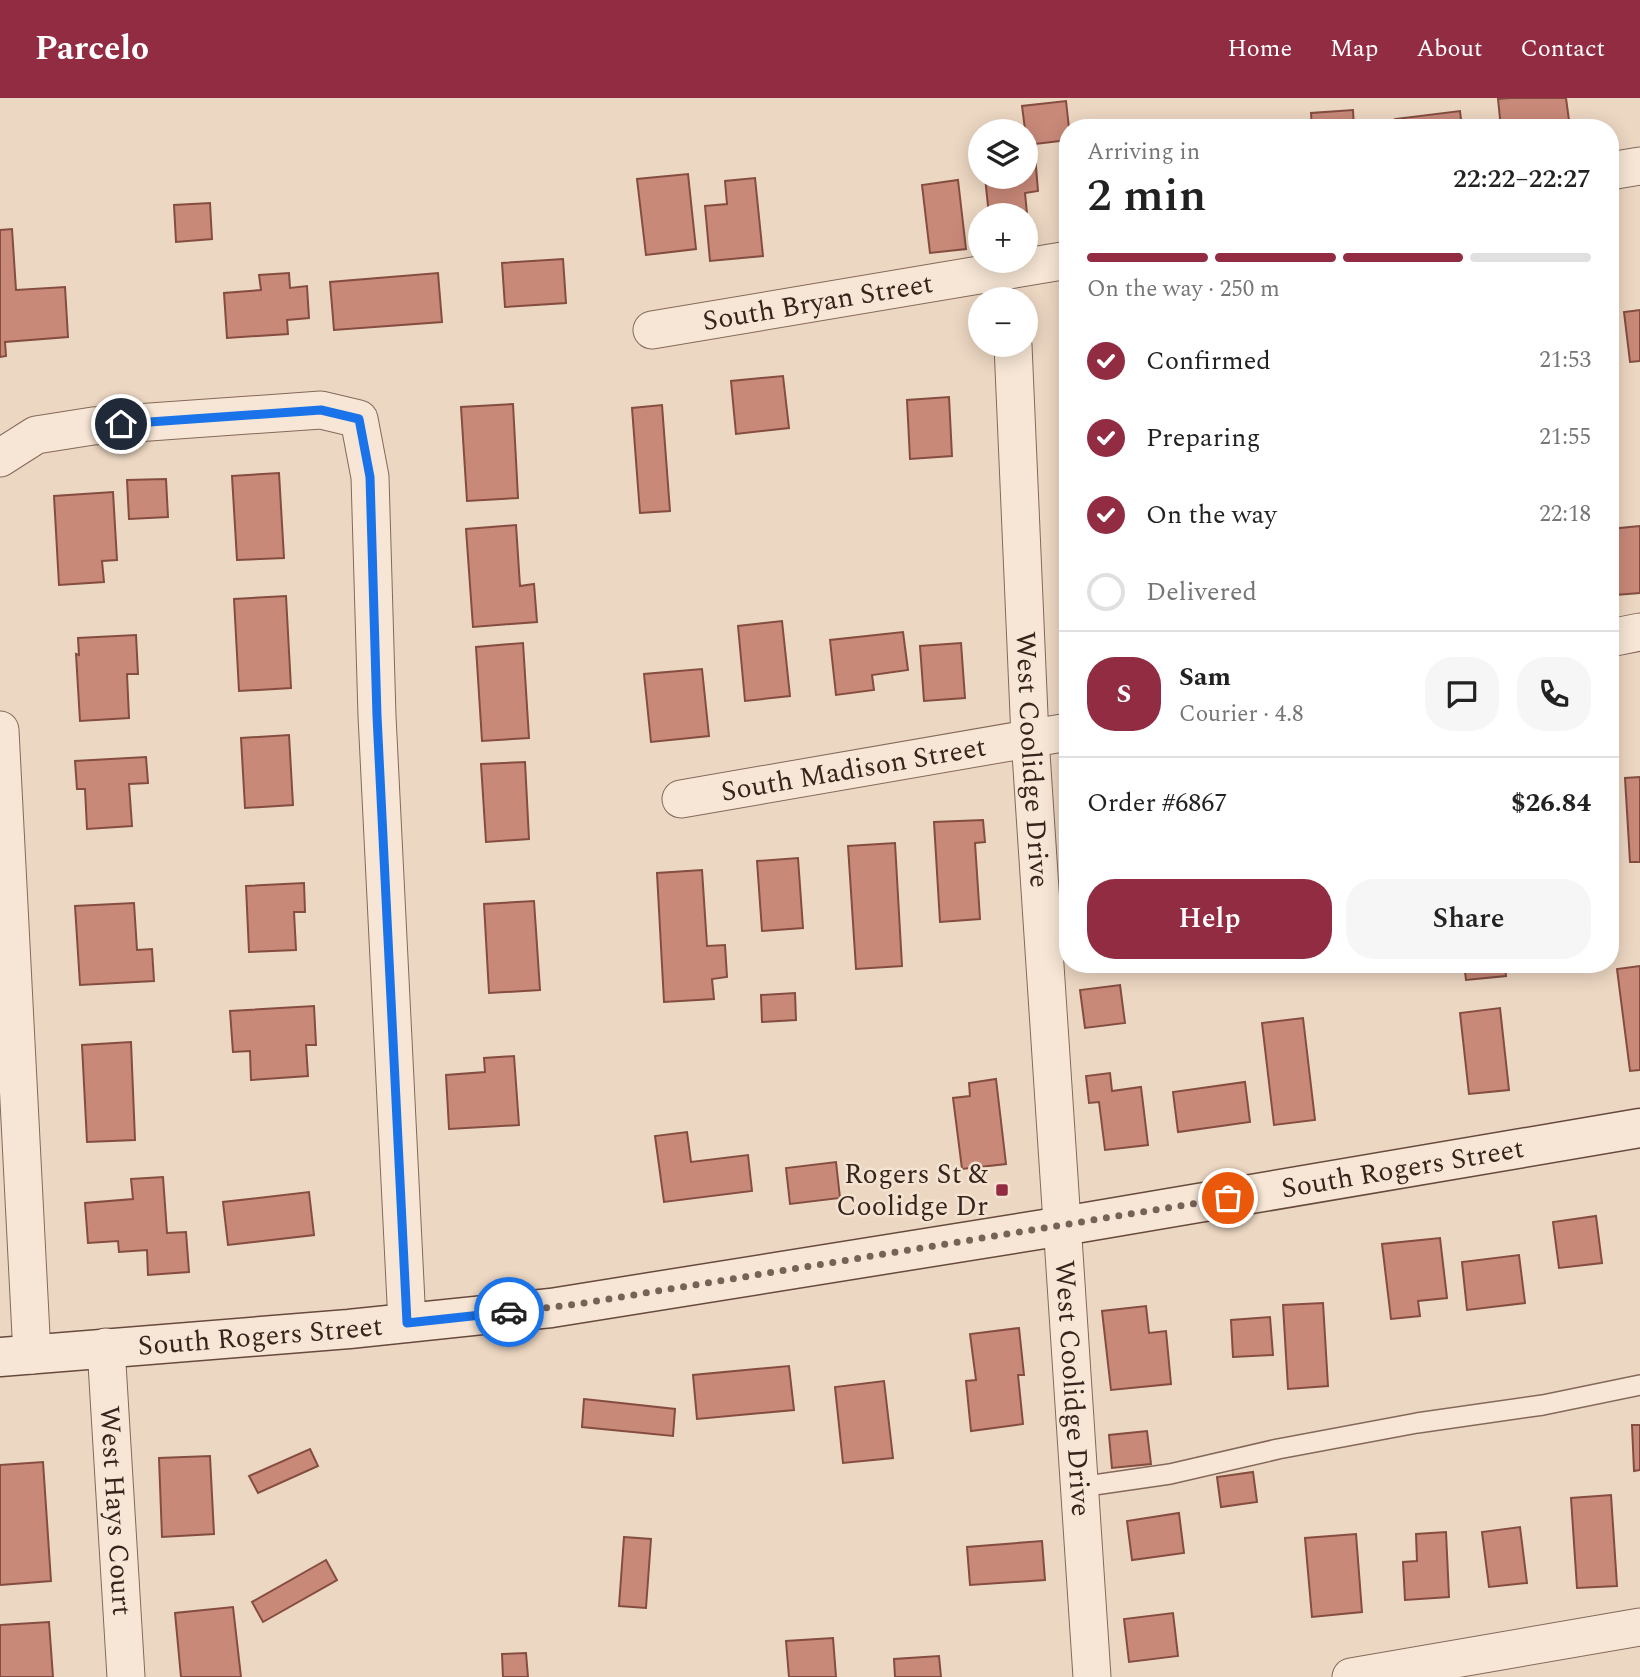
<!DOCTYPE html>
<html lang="en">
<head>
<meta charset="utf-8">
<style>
  body { margin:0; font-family:Spectral,serif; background:#f6f6f6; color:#222; height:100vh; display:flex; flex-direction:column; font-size:26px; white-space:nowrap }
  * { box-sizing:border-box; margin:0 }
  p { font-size:23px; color:#767676 }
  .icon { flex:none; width:38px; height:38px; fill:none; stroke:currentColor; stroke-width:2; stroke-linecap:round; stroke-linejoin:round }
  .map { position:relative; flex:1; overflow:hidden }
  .side { position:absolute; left:1059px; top:21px; width:560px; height:854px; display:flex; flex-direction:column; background:#fff; border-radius:28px; box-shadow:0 4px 18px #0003 }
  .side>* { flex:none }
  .buttons { position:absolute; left:968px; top:21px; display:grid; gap:14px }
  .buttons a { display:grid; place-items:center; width:70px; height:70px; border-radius:50%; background:#fff; box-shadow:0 4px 18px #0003; font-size:35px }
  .pin { position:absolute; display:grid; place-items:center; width:60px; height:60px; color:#fff; margin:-30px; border:4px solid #fff; border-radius:50%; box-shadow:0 2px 7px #0007 }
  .courier { position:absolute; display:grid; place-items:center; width:70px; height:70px; margin:-35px; border:5px solid #1a73e8; border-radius:50%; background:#fff; color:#222; box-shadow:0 2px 9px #0007 }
  .overview em { font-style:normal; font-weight:600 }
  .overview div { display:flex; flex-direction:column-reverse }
  .overview { display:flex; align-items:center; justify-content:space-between; height:119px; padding:0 28px }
  h1 { font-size:46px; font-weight:600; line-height:52px }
  .bar { display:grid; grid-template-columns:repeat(4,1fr); gap:10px 7px; align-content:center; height:84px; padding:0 28px }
  .bar i { height:9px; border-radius:5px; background:#e0e0e0 }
  .bar .active { background:#922c42 }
  .bar p { grid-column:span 4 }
  .line { display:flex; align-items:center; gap:18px; padding:0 28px; border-top:2px solid #e0e0e0 }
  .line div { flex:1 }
  .round { display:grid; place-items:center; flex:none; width:74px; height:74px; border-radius:28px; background:#f6f6f6 }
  ol { padding:0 28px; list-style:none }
  li { display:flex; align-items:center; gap:21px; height:77px }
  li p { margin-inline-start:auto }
  li .icon { padding:7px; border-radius:50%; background:#922c42; color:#fff; stroke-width:4 }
  li:last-child { color:#767676 }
  li i { width:38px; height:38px; border:4px solid #e0e0e0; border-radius:50% }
  .action { display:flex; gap:14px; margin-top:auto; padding:14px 28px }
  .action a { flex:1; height:80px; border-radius:28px; background:#922c42; color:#fff; font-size:28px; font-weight:600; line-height:80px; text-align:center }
  .action a+a { background:#f6f6f6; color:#222 }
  header { display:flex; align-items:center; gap:42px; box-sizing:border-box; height:98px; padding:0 35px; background:#922c42; color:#fff }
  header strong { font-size:33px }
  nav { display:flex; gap:38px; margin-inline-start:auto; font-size:24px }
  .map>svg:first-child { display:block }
  .building { fill:#c98979; stroke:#844d40; stroke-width:2 }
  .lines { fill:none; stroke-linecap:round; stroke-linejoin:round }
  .lane-casing { stroke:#85685a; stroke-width:22 }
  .street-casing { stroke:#85685a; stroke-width:39 }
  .secondary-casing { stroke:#67493d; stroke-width:41 }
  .lane { stroke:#f7e6d5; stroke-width:19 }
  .street { stroke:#f7e6d5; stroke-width:37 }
  .secondary { stroke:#f7e6d5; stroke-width:38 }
  .done { stroke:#766357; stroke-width:7; stroke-dasharray:0 12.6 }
  .route { stroke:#1a73e8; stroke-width:9 }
  .poi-dot { fill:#922c42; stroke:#f4e3d1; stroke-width:2.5 }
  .labels { text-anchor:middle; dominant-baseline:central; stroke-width:5; stroke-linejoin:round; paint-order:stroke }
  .street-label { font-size:28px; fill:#36241d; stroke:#f4e3d1 }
  .poi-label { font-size:28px; fill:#36241d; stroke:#f4e3d1; text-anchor:end }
</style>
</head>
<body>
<header>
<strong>Parcelo</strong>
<nav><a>Home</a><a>Map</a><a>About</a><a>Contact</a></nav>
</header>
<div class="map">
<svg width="1640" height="1579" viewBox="0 0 1640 1579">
  <rect width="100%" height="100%" fill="#ecd7c2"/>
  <!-- building -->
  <g class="building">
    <path d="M1510,0H1566L1570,30H1501L1498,1Z"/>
    <path d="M1066,3L1069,30L1068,42L1027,47L1022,8Z"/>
    <path d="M1353,12L1354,30H1312L1311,15Z"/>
    <path d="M1460,13L1462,30H1396L1395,21Z"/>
    <path d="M1164,22L1165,30H1126L1125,24Z"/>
    <path d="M1035,57L1038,93L1025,95L1029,136H1026V117H989L985,79H1026V58Z"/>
    <path d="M688,76L696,151L646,157L637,81Z"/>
    <path d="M755,80L763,158L710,163L705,108L727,106L725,83Z"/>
    <path d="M958,82L966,151L930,155L922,87Z"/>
    <path d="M210,105L212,141L176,144L174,107Z"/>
    <path d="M12,131L16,192L65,189L68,239L5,244L6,258L0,259V132Z"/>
    <path d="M563,161L566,205L505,209L502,165Z"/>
    <path d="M289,175L290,190L307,188L309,220L287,222L288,236L227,240L224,195L261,192L259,177Z"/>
    <path d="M438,175L442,224L334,232L330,184Z"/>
    <path d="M1640,212V263L1630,264L1624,214Z"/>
    <path d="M783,278L789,330L736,336L731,283Z"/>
    <path d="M949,299L952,358L910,361L907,302Z"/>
    <path d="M513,306L518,400L467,403L461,309Z"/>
    <path d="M662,307L670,413L640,415L632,310Z"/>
    <path d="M279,375L284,460L237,462L232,378Z"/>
    <path d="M166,381L168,419L129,421L127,382Z"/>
    <path d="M113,394L117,462L102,463L104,484L59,487L54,398Z"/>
    <path d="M516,427L520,488L534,486L537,524L473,529L466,431Z"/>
    <path d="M1640,428V495L1616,497L1610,431Z"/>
    <path d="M286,498L291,590L239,593L234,501Z"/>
    <path d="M782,523L790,598L745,603L738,528Z"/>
    <path d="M903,534L908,572L872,577L874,592L836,597L830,542Z"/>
    <path d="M136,537L138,576H127L129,620L80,623L76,556L79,557L78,540Z"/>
    <path d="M523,545L529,640L482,643L476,549Z"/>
    <path d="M961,545L965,600L924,603L920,548Z"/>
    <path d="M702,571L709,638L651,644L644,576Z"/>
    <path d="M289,637L293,707L245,710L241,640Z"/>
    <path d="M146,659L148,685L129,686L132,728L87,731L85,691H77L75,663Z"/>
    <path d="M525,664L529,741L486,744L481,666Z"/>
    <path d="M1640,679V764H1630L1625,680Z"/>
    <path d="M983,722L985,744L975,745L980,821L940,824L934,724Z"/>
    <path d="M895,745L902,868L856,871L848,748Z"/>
    <path d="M798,760L803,830L762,833L757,763Z"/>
    <path d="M702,772L707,848L725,847L727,879L712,881L714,901L664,904L657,775Z"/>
    <path d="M304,785L305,814H294L296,852L249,854L246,788Z"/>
    <path d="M534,803L540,892L489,895L484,806Z"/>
    <path d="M134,805L137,852L152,851L154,883L80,887L75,808Z"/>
    <path d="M1464,866H1505L1506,878L1466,882Z"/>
    <path d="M1640,868V972L1630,973L1617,871Z"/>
    <path d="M1120,887L1125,925L1085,930L1080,892Z"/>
    <path d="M795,895L796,922L762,924L761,897Z"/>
    <path d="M314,908L316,947H306L308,978L251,982L250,953L233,954L230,913Z"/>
    <path d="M1500,910L1509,992L1469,996L1460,915Z"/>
    <path d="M1303,920L1315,1022L1274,1027L1262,925Z"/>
    <path d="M131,944L135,1042L87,1044L82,947Z"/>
    <path d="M514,958L519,1027L449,1031L446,977L485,974L484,960Z"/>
    <path d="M1110,975L1112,993L1141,989L1148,1047L1105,1052L1099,1004L1089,1005L1086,978Z"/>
    <path d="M996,981L1006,1066L962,1071L953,1000L970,998L969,985Z"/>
    <path d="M1245,984L1250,1024L1178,1034L1173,994Z"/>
    <path d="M687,1034L691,1064L748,1057L752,1093L664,1104L655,1038Z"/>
    <path d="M836,1064L840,1100L790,1106L786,1070Z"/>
    <path d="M163,1079L167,1135L186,1134L189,1174L148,1177L147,1152L119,1154L118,1143L88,1145L85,1105L133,1101L131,1081Z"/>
    <path d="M309,1094L314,1137L228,1147L223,1104Z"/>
    <path d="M1596,1118L1602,1165L1559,1170L1553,1124Z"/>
    <path d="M1440,1140L1447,1200L1418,1203L1420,1218L1391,1221L1382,1146Z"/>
    <path d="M1519,1157L1525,1205L1467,1212L1462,1164Z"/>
    <path d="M1323,1205L1328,1288L1288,1291L1283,1207Z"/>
    <path d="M1146,1208L1149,1235L1166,1233L1171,1286L1111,1292L1102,1213Z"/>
    <path d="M1270,1219L1273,1257L1233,1259L1231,1222Z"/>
    <path d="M1019,1230L1024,1277H1018L1023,1326L971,1333L966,1283L976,1282L970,1236Z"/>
    <path d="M789,1268L794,1312L697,1321L693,1277Z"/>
    <path d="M884,1283L893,1360L843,1365L835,1289Z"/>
    <path d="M584,1301L675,1311L673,1338L582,1329Z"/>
    <path d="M1632,1327H1640V1372L1634,1373Z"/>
    <path d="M1147,1333L1151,1366L1112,1370L1109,1337Z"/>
    <path d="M310,1351L318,1368L258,1395L249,1378Z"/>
    <path d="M210,1358L214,1436L162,1439L159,1360Z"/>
    <path d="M43,1364L51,1483L0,1487V1367Z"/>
    <path d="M1253,1374L1257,1404L1221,1409L1217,1379Z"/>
    <path d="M1611,1397L1617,1488L1577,1490L1571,1400Z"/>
    <path d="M1179,1415L1184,1455L1132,1462L1127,1423Z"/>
    <path d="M1520,1429L1527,1485L1489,1489L1482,1434Z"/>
    <path d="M1446,1434L1449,1499L1405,1502L1403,1464L1417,1463L1416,1436Z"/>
    <path d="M1356,1436L1362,1514L1312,1519L1305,1440Z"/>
    <path d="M624,1439L651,1441L646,1510L619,1508Z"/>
    <path d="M1042,1443L1045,1482L970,1487L967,1449Z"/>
    <path d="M326,1462L337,1482L263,1524L252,1504Z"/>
    <path d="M233,1509L241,1579H181L175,1515Z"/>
    <path d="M1173,1515L1178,1558L1129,1564L1124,1521Z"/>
    <path d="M49,1524L53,1579H0V1527Z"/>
    <path d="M833,1540L836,1579H789L786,1543Z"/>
    <path d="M526,1555L528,1579H503L502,1556Z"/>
    <path d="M939,1558L941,1579H895L894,1561Z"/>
  </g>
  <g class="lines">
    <defs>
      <path id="lane" d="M1080,1389L1170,1376L1278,1351L1417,1325L1543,1307L1640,1287"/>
      <g id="street">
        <path d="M1610,73L1640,68"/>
        <path id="s1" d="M652,232L1068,162"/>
        <path id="s2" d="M1013,247L1030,640L1092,1579"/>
        <path d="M0,360L36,337L93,328L321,312L359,321L370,379L377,618L407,1225"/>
        <path d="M1610,540L1640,534"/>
        <path d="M0,632L32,1257"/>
        <path id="s3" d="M681,701L1068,634"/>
        <path id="s4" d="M106,1249L126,1579"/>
        <path d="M1351,1579L1640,1529"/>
      </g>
      <g id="secondary">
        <path id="s5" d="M0,1259L349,1231L551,1210L1063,1128L1640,1030"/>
      </g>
    </defs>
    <!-- lane casing -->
    <use href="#lane" class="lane-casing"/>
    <!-- street casing -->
    <use href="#street" class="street-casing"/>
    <!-- secondary casing -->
    <use href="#secondary" class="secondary-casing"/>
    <!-- lane -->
    <use href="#lane" class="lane"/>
    <!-- street -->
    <use href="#street" class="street"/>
    <!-- secondary -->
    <use href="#secondary" class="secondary"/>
  </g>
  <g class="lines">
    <!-- done -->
    <path class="done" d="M509,1214L578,1206L1228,1100"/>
    <!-- route -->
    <path class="route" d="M121,326L321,312L359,321L370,379L377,618L407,1225L509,1214"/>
  </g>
  <!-- markers -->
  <rect class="poi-dot" x="995" y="1085" width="14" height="14" rx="3.5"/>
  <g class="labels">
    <!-- street labels -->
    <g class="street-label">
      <text stroke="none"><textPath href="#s1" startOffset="168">South Bryan Street</textPath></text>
      <text stroke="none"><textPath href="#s2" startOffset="415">West Coolidge Drive</textPath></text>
      <text stroke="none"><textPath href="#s3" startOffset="175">South Madison Street</textPath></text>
      <text stroke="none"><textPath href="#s5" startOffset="1416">South Rogers Street</textPath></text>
      <text stroke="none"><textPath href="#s5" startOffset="261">South Rogers Street</textPath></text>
      <text stroke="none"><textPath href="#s2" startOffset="1045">West Coolidge Drive</textPath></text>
      <text stroke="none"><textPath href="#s4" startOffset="164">West Hays Court</textPath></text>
    </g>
    <!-- poi labels -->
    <g class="poi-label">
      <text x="988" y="1076">Rogers St &amp;<tspan x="988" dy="32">Coolidge Dr</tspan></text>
    </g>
  </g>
</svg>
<div class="buttons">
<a><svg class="icon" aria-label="layers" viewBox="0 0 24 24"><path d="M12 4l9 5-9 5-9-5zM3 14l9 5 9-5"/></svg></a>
<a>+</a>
<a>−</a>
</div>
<div class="pin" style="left:1228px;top:1100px;background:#ea580c"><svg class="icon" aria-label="bag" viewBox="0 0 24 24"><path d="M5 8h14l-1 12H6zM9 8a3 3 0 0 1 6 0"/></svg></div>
<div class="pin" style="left:121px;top:326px;background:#1f2937"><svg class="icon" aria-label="home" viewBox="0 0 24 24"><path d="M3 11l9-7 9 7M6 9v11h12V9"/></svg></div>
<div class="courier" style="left:509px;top:1214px"><svg class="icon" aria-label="car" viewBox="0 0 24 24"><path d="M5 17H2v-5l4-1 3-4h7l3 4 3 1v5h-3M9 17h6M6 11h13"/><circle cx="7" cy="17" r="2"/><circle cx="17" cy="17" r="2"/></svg></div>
<section class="side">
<div class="overview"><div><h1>2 min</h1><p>Arriving in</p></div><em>22:22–22:27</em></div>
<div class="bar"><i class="active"></i><i class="active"></i><i class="active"></i><i></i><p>On the way · 250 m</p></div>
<ol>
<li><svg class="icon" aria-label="check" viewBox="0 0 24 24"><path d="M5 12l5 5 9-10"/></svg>Confirmed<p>21:53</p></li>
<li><svg class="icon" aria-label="check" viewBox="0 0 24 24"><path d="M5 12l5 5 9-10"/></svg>Preparing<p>21:55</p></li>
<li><svg class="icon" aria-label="check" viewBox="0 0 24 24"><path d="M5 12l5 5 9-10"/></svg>On the way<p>22:18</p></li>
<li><i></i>Delivered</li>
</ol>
<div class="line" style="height:126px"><b class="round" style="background:#922c42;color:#fff">S</b><div><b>Sam</b><p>Courier · 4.8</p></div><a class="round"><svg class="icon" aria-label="chat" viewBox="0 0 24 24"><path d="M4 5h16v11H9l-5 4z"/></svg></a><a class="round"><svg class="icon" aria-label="phone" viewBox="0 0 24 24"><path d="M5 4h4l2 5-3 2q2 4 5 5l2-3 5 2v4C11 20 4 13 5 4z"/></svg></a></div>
<div class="line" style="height:91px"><div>Order #6867</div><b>$26.84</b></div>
<div class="action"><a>Help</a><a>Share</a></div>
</section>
</div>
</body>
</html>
